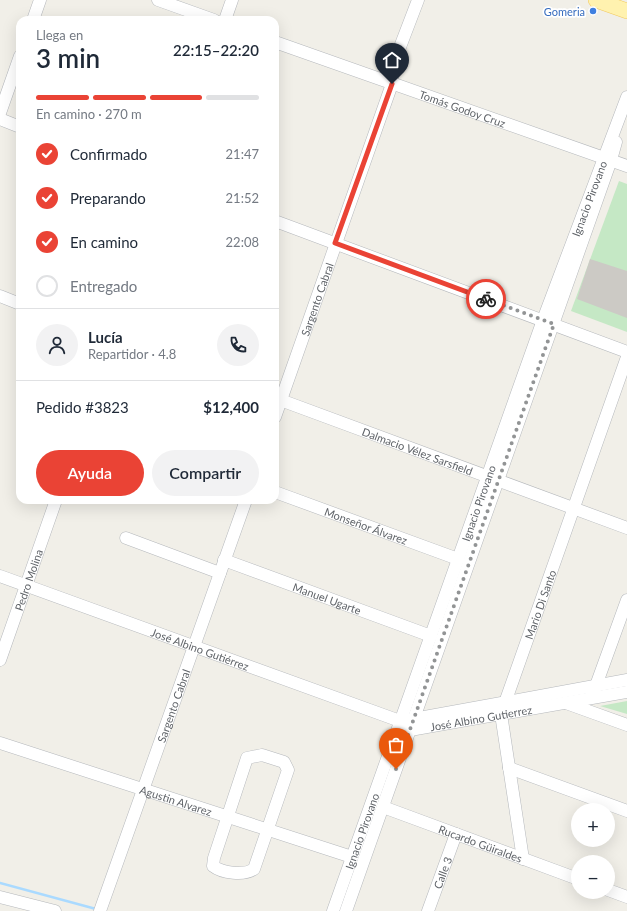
<!DOCTYPE html>
<html lang="es">
<head>
<meta charset="utf-8">
<style>
  body { margin:0; font-family:Lato,sans-serif; background:#f2f2f3; color:#1f2937; height:100vh; display:flex; flex-direction:column; font-size:15px; white-space:nowrap }
  * { box-sizing:border-box; margin:0 }
  p { font-size:13px; color:#747a83 }
  .icon { flex:none; width:22px; height:22px; fill:none; stroke:currentColor; stroke-width:2; stroke-linecap:round; stroke-linejoin:round }
  .map { position:relative; flex:1; overflow:hidden }
  .sheet { position:absolute; left:16px; top:16px; width:263px; height:488px; display:flex; flex-direction:column; background:#fff; border-radius:12px; box-shadow:0 4px 16px #0002 }
  .sheet>* { flex:none }
  .controls { position:absolute; left:571px; top:803px; display:grid; gap:8px }
  .controls a { display:grid; place-items:center; width:44px; height:44px; border-radius:50%; background:#fff; box-shadow:0 4px 16px #0002; font-size:20px }
  .pin { position:absolute; display:grid; place-items:center; width:34px; height:34px; color:#fff; margin:-41px -17px; border-radius:50% 50% 50% 0; rotate:-45deg; box-shadow:0 0 4px #0007 }
  .pin .icon { rotate:45deg }
  .courier { position:absolute; display:grid; place-items:center; width:40px; height:40px; margin:-20px; border:3px solid #ea4335; border-radius:50%; background:#fff; color:#222; box-shadow:0 1px 5px #0007 }
  .overview em { font-style:normal; font-weight:600 }
  .overview div { display:flex; flex-direction:column-reverse }
  .overview { display:flex; align-items:center; justify-content:space-between; height:68px; padding:0 20px }
  h1 { font-size:26px; font-weight:600; line-height:30px }
  .bar { display:grid; grid-template-columns:repeat(4,1fr); gap:6px 4px; align-content:center; height:48px; padding:0 20px }
  .bar i { height:5px; border-radius:3px; background:#e0e1e3 }
  .bar .current { background:#ea4335 }
  .bar p { grid-column:span 4 }
  .line { display:flex; align-items:center; gap:10px; padding:0 20px; border-top:1px solid #e0e1e3 }
  .line div { flex:1 }
  .round { display:grid; place-items:center; flex:none; width:42px; height:42px; border-radius:21px; background:#f2f2f3 }
  ol { padding:0 20px; list-style:none }
  li { display:flex; align-items:center; gap:12px; height:44px }
  li p { margin-inline-start:auto }
  li .icon { padding:4px; border-radius:50%; background:#ea4335; color:#fff; stroke-width:4 }
  li:last-child { color:#747a83 }
  li i { width:22px; height:22px; border:2px solid #e0e1e3; border-radius:50% }
  .cta { display:flex; gap:8px; margin-top:auto; padding:8px 20px }
  .cta a { flex:1; height:46px; border-radius:24px; background:#ea4335; color:#fff; font-size:16px; font-weight:600; line-height:46px; text-align:center }
  .cta a+a { background:#f2f2f3; color:#1f2937 }
  .map>svg:first-child { display:block }
  .green { fill:#c5e8c5 }
  .lines { fill:none; stroke-linecap:round; stroke-linejoin:round }
  .stream { stroke:#aadaff; stroke-width:2.5 }
  .building { fill:#cccac5 }
  .minor-casing { stroke:#b5b8bc; stroke-width:13 }
  .major-casing { stroke:#f2c960; stroke-width:16 }
  .minor { stroke:#fff; stroke-width:12 }
  .major { stroke:#fff2af; stroke-width:15 }
  .done { stroke:#929495; stroke-width:4; stroke-dasharray:0 7.2 }
  .route { stroke:#ea4335; stroke-width:5 }
  .shop-dot { fill:#3f7fe0; stroke:#fff; stroke-width:1.5 }
  .labels { text-anchor:middle; dominant-baseline:central; stroke-width:3.5; stroke-linejoin:round; paint-order:stroke }
  .shop-label { font-size:11px; fill:#366cbe; stroke:#fff; text-anchor:end }
  .street-label { font-size:11px; fill:#5f6368; stroke:#fff }
</style>
</head>
<body>
<div class="map">
<svg width="627" height="911" viewBox="0 0 627 911">
  <rect width="100%" height="100%" fill="#f1efe8"/>
  <!-- green -->
  <g class="green">
    <path d="M619,181L627,184V332L571,311Z"/>
    <path d="M627,701V714L600,706Z"/>
  </g>
  <g class="lines">
    <!-- stream -->
    <path class="stream" d="M0,883L96,909"/>
  </g>
  <!-- building -->
  <path class="building" d="M590,259L627,271V318L577,299Z"/>
  <g class="lines">
    <defs>
      <g id="minor">
        <path d="M158,0L214,20"/>
        <path d="M33,20L40,0"/>
        <path d="M225,20L232,0"/>
        <path id="s1" d="M275,42L627,166"/>
        <path d="M0,113L20,56"/>
        <path d="M0,119L20,127"/>
        <path d="M275,221L627,352"/>
        <path d="M0,296L20,304"/>
        <path id="s2" d="M275,398L627,528"/>
        <path id="s3" d="M275,417L392,84V68L418,0"/>
        <path id="s4" d="M275,492L458,559"/>
        <path d="M126,538L220,573"/>
        <path id="s5" d="M224,560L431,636"/>
        <path id="s6" d="M0,576L400,721L410,730L627,692"/>
        <path id="s7" d="M0,660L56,500"/>
        <path d="M594,691L627,600"/>
        <path d="M566,703L627,725"/>
        <path d="M408,720L627,680"/>
        <path id="s8" d="M0,743L352,857"/>
        <path d="M262,755L284,762L288,770L254,869C244,876 222,873 213,866L214,858L247,758Z"/>
        <path d="M509,768L627,811"/>
        <path id="s9" d="M383,807L578,879"/>
        <path id="s10" d="M523,859L501,714L627,357"/>
        <path d="M608,890L627,897"/>
        <path d="M0,897L55,911"/>
        <path id="s11" d="M100,911L246,500"/>
        <path id="s12" d="M333,911L543,320L627,97"/>
        <path d="M346,911L611,160L616,142"/>
        <path id="s13" d="M428,911L456,834"/>
      </g>
      <path id="major" d="M596,0L627,11"/>
    </defs>
    <!-- minor casing -->
    <use href="#minor" class="minor-casing"/>
    <!-- major casing -->
    <use href="#major" class="major-casing"/>
    <!-- minor -->
    <use href="#minor" class="minor"/>
    <!-- major -->
    <use href="#major" class="major"/>
  </g>
  <g class="lines">
    <!-- done -->
    <path class="done" d="M396,769L554,324L486,299"/>
    <!-- route -->
    <path class="route" d="M392,84L335,243L486,299"/>
  </g>
  <!-- markers -->
  <circle class="shop-dot" cx="593" cy="11" r="4"/>
  <g class="labels">
    <!-- shop labels -->
    <g class="shop-label">
      <text x="585" y="11">Gomeria</text>
    </g>
    <!-- street labels -->
    <g class="street-label">
      <text stroke="none"><textPath href="#s1" startOffset="199">Tomás Godoy Cruz</textPath></text>
      <text stroke="none"><textPath href="#s12" startOffset="757">Ignacio Pirovano</textPath></text>
      <text stroke="none"><textPath href="#s3" startOffset="125">Sargento Cabral</textPath></text>
      <text stroke="none"><textPath href="#s2" startOffset="152">Dalmacio Vélez Sarsfield</textPath></text>
      <text stroke="none"><textPath href="#s12" startOffset="433">Ignacio Pirovano</textPath></text>
      <text stroke="none"><textPath href="#s4" startOffset="97">Monseñor Álvarez</textPath></text>
      <text stroke="none"><textPath href="#s7" startOffset="85">Pedro Molina</textPath></text>
      <text stroke="none"><textPath href="#s5" startOffset="110">Manuel Ugarte</textPath></text>
      <text stroke="none"><textPath href="#s10" startOffset="263">Mario Di Santo</textPath></text>
      <text stroke="none"><textPath href="#s6" startOffset="213">José Albino Gutiérrez</textPath></text>
      <text stroke="none"><textPath href="#s11" startOffset="218">Sargento Cabral</textPath></text>
      <text stroke="none"><textPath href="#s6" startOffset="511">José Albino Gutierrez</textPath></text>
      <text stroke="none"><textPath href="#s8" startOffset="185">Agustin Alvarez</textPath></text>
      <text stroke="none"><textPath href="#s12" startOffset="85">Ignacio Pirovano</textPath></text>
      <text stroke="none"><textPath href="#s9" startOffset="104">Rucardo Güiraldes</textPath></text>
      <text stroke="none"><textPath href="#s13" startOffset="41">Calle 3</textPath></text>
    </g>
  </g>
</svg>
<div class="controls">
<a>+</a>
<a>−</a>
</div>
<div class="pin" style="left:396px;top:769px;background:#ea580c"><svg class="icon" aria-label="bag" viewBox="0 0 24 24"><path d="M5 8h14l-1 12H6zM9 8a3 3 0 0 1 6 0"/></svg></div>
<div class="pin" style="left:392px;top:84px;background:#1f2937"><svg class="icon" aria-label="home" viewBox="0 0 24 24"><path d="M3 11l9-7 9 7M6 9v11h12V9"/></svg></div>
<div class="courier" style="left:486px;top:299px"><svg class="icon" aria-label="bike" viewBox="0 0 24 24"><circle cx="6" cy="16" r="4"/><circle cx="18" cy="16" r="4"/><path d="M6 16l4-8h5l3 8M10 8l3 8H6M13 5h3"/></svg></div>
<section class="sheet">
<div class="overview"><div><h1>3 min</h1><p>Llega en</p></div><em>22:15–22:20</em></div>
<div class="bar"><i class="current"></i><i class="current"></i><i class="current"></i><i></i><p>En camino · 270 m</p></div>
<ol>
<li><svg class="icon" aria-label="check" viewBox="0 0 24 24"><path d="M5 12l5 5 9-10"/></svg>Confirmado<p>21:47</p></li>
<li><svg class="icon" aria-label="check" viewBox="0 0 24 24"><path d="M5 12l5 5 9-10"/></svg>Preparando<p>21:52</p></li>
<li><svg class="icon" aria-label="check" viewBox="0 0 24 24"><path d="M5 12l5 5 9-10"/></svg>En camino<p>22:08</p></li>
<li><i></i>Entregado</li>
</ol>
<div class="line" style="height:72px"><a class="round"><svg class="icon" aria-label="person" viewBox="0 0 24 24"><circle cx="12" cy="8" r="4"/><path d="M4 21q1-7 8-7t8 7"/></svg></a><div><b>Lucía</b><p>Repartidor · 4.8</p></div><a class="round"><svg class="icon" aria-label="phone" viewBox="0 0 24 24"><path d="M5 4h4l2 5-3 2q2 4 5 5l2-3 5 2v4C11 20 4 13 5 4z"/></svg></a></div>
<div class="line" style="height:52px"><div>Pedido #3823</div><b>$12,400</b></div>
<div class="cta"><a>Ayuda</a><a>Compartir</a></div>
</section>
</div>
</body>
</html>
